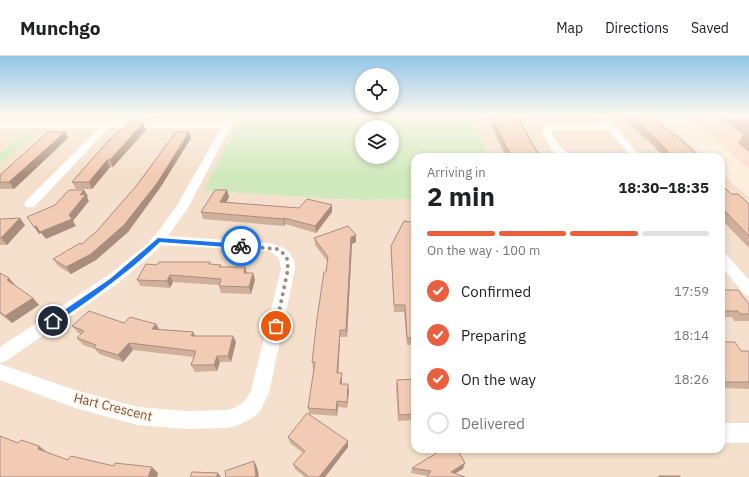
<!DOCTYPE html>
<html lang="en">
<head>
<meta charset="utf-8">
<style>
  body { margin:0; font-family:"IBM Plex Sans",sans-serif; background:#f6f6f6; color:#202124; height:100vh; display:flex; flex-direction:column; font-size:15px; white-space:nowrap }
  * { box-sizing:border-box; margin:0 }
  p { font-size:13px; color:#757577 }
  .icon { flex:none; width:22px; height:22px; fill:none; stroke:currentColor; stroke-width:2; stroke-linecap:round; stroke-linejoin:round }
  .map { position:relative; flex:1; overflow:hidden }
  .panel { position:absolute; left:411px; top:97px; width:314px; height:300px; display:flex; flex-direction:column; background:#fff; border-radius:12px; box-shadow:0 2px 6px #0003 }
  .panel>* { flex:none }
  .controls { position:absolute; left:355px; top:12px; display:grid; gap:8px }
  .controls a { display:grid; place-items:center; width:44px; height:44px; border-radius:50%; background:#fff; box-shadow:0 2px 6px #0003; font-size:20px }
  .pin { position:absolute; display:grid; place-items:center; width:34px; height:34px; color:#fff; margin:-17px; border:2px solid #fff; border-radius:50%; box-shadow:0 1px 4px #0007 }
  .courier { position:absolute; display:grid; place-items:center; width:40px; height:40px; margin:-20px; border:3px solid #1a73e8; border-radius:50%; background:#fff; color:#222; box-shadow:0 1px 5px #0007 }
  .overview em { font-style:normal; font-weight:700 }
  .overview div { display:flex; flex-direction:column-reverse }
  .overview { display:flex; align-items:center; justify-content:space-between; height:68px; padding:0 16px }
  h1 { font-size:26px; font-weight:700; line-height:30px }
  .bar { display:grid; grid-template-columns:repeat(4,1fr); gap:6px 4px; align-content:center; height:48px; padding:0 16px }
  .bar i { height:5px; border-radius:3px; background:#e0e0e0 }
  .bar .active { background:#ea5f3e }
  .bar p { grid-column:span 4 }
  ol { padding:0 16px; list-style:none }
  li { display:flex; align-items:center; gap:12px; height:44px }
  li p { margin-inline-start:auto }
  li .icon { padding:4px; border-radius:50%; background:#ea5f3e; color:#fff; stroke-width:4 }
  li:last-child { color:#757577 }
  li i { width:22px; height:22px; border:2px solid #e0e0e0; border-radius:50% }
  header { display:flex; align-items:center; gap:24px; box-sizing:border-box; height:56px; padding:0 20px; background:#fff; border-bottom:1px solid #e0e0e0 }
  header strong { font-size:19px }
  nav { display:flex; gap:22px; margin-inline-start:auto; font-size:14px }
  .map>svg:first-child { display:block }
  .residential { fill:#f4e0cc }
  .commercial { fill:#fddcd0 }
  .green { fill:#d0e9bc; fill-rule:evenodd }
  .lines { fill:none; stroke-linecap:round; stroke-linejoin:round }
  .minor { fill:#fff; fill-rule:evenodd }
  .wall { fill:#d0af9b }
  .shaded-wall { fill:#a98e7e }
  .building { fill:#f2cbb4; stroke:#a98e7e }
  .route { fill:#1a73e8 }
  .done { stroke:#a28a7b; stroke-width:4; stroke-dasharray:0 7.2 }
  .labels { text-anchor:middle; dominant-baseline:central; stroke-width:3.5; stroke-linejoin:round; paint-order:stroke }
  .street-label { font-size:13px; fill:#725446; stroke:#fff3e4 }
</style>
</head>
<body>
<header>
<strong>Munchgo</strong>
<nav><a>Map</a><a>Directions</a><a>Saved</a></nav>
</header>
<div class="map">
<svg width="749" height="421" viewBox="0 0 749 421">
  <rect width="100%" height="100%" fill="#fcefdd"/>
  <!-- residential -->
  <g class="residential">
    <path d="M0,60H242L203,135L361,144L415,143V393H721V116L749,142V421H0V107L40,74H29L0,97Z"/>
    <path d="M471,60H659L705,101H488Z"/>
  </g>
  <!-- commercial -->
  <path class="commercial" d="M689,60H749V113Z"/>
  <!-- green -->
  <g class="green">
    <path d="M242,60H471L488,101H415V143L361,144L203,135ZM362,71H392V101H362Z"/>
    <path d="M29,74H40L0,107V97Z"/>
  </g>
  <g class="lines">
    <!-- minor -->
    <g class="minor">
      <path d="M228,60H236L188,152L168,180L269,187L282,191L288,195L294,204L295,213L269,337L259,357L251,363L236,370L226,372L187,373L138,369L75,352L0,324V308L75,334L138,351L187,355L226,354L234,352L245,345L251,335L281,213L279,202L269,195L161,189L156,195L117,228L6,305L0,307V291L107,220L146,189L160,173L176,151L221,72H109L34,151H26L24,148L26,145L99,72H0V66H224Z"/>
      <path d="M597,60H606L641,101H631L608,74H559L552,75C553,88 565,93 572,101H559L551,93L542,77L545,71L559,68H603Z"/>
      <path d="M721,196L726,198L749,224V240L744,238L721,210Z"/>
      <rect x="721" y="367" width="28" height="20"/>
    </g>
  </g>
  <!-- wall -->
  <g class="wall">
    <path d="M137,60H157L153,64H139Z"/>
    <path d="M481,60H527L519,63L537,96L545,101H506L491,69L492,64L481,62Z"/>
    <path d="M623,60H651L673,79L700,101H664L648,84H646Z"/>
    <path d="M719,60H749V96L738,87L743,79Z"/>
    <path d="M146,74L113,111H110L92,133H76L72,126Z"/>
    <path d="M189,76L191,82L160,132L128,176L96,204L71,218L58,210L53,203L82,188L97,175Z"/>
    <path d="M68,82L14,133H0V119Z"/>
    <path d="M721,128L731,138L749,148V192L721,163Z"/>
    <path d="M227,134L229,141L226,146L299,152L332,149V156L316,177L285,168L284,170L203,163L201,156Z"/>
    <path d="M0,163L25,169L7,189H0Z"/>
    <path d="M415,167V364L398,365L396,330L397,324L414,323L411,289H407L404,256H394L391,197V190Z"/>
    <path d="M314,182L356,186L352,188L347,281H340L338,317L342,324V328L349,335L347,352L338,351L337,360L309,358L308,352L314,313H313L312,306L328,206L315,189Z"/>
    <path d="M210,206L211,208L221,209L222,211H245L247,217H253L255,224L251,238L221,237L219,230V229L173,226L170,232L141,230L137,224L157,209Z"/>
    <path d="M0,217L39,249L12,267L0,258Z"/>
    <path d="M721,232L722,234L749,248V265H734L732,261H721Z"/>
    <path d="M124,267L156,268L159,273L193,276L195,280L236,286L231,306H220L217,315L195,316L191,309L194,301L133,294L123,306L99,298L95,293L83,289L77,282L81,278L78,277L72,270Z"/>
    <path d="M721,286L741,295H749V333L721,332Z"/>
    <path d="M288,381L348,385V391L325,421H305L295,413L293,408L303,397L290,387Z"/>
    <path d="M412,412L463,413L428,420L411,417Z"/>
  </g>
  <!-- shaded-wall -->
  <g class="shaded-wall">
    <path d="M152,60H157L153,64Z"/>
    <path d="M516,60H527L515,65Z"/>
    <path d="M143,67L146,74L113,111L110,104Z"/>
    <path d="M65,76L68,82L14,133L9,126Z"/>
    <path d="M189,76L191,82L160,132L128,176L96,204L71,218L66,211Z"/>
    <path d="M107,104L110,111L92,133L89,126Z"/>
    <path d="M84,134L88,140L87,141L89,145L73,165L76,170L46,183L41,177L39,178L34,171L69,159L80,139Z"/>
    <path d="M227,134L229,141L223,153L220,146Z"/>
    <path d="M332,149V156L316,177L315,170Z"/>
    <path d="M20,162L25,169L7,189L1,182Z"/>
    <path d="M284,162L285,168L284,170L283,163Z"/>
    <path d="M356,179V186L352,188L347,281L346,274L351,181Z"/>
    <path d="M245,211L247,218L244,217Z"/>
    <path d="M253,217L255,224L251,238L249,231Z"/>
    <path d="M170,219L173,226L170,232L167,225Z"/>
    <path d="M9,222L15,229L13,231L7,224Z"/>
    <path d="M33,242L39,249L12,267L5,260Z"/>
    <path d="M156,268L160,275L152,273Z"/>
    <path d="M340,274V281L338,324L337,317Z"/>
    <path d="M193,276L196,282L191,280Z"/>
    <path d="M233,280L236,286L231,306L228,300Z"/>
    <path d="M129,287L133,294L123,306L118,299Z"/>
    <path d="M217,300L220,306L217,315L214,309Z"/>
    <path d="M342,317V324L341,334L340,328Z"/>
    <path d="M348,328L349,335L347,352V346Z"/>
    <path d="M337,345L338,351L337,360L336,354Z"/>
    <path d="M348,385V391L325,421H319Z"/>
    <path d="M39,390L48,397L38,393Z"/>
    <path d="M254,405L257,411L259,421H256Z"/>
    <path d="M465,407L463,413L449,421L451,416Z"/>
    <path d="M152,411L158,417L157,421H148Z"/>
    <path d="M218,417L221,421H216Z"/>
  </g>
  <!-- building -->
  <g class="building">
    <path d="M495,60H517L537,96L545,101H512L511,100L492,63Z"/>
    <path d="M632,60H651L673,79L677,80L700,101H673L651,78H649Z"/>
    <path d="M740,60H749V66Z"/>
    <path d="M128,67H143L110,104H107L89,126H72L108,85L119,75H121Z"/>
    <path d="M48,76H65L9,126H0V119Z"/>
    <path d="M176,76H189L158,126L124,169L91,198L66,211L53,203L80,187L82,188L97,175L137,129Z"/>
    <path d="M721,128L731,138H738L749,148V180L721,151Z"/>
    <path d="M69,134H84L80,139L86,138L69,159L72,163L40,176L36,170L34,171L27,161L55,149Z"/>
    <path d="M215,134H227L220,146L299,152L307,143L332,149L315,170L284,162L283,163L201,156Z"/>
    <path d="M20,162L1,182H0V163Z"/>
    <path d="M404,165L415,167V320L411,282H407L405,249H394L391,190Z"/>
    <path d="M348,170L356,179L351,181L346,274H340L337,317H342L340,328H348L347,346L337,345L336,354L308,352L315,306H312L317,263L324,216H326L328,201L314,182Z"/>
    <path d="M159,206H210L209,208L221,209L219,211H245L244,217H253L249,231L219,230L221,223L170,219L167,225L137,224L146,208L157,209Z"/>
    <path d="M0,217L9,222L7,224L33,242L5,260L0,256Z"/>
    <path d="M721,232L722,234H738L749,248V258H741L738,255H721Z"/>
    <path d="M89,255L124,267L130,261L156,268L152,273L193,276L191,280H233L228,300H217L214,309H191L196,295L129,287L118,299L94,292L96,289L77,282L84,275L72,270Z"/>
    <path d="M721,286H735L741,295H749V326H721Z"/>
    <path d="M415,323V358L399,359L397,324Z"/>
    <path d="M307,357L348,385L319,421H309L293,408L305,395L288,381Z"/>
    <path d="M0,380L18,387L21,384L39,390L38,393L68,404L71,400L114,410L115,407L152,411L148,421H0Z"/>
    <path d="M443,393H457L465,407L451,416L465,421H427L431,415L412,412Z"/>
    <path d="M254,405L256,421H226L225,415Z"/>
    <path d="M192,416L218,417L216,421H190Z"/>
    <rect x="659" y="420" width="21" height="1"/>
  </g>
  <!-- sky -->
  <linearGradient id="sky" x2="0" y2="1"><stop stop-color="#92c6e7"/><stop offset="0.5" stop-color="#fef8f0"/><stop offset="1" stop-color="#fef8f0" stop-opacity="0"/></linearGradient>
  <rect width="749" height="119" fill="url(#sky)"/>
  <!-- route -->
  <path class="route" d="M158,182L241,188L244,190L241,192L160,186C128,217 92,242 56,267H51V263L110,223Z"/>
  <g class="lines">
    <!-- done -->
    <path class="done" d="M241,190L277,193L284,198L287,203L288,213L276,270"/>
  </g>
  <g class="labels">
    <!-- street labels -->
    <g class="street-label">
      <text transform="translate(113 351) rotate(14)">Hart Crescent</text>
    </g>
  </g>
</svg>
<div class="controls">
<a><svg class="icon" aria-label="locate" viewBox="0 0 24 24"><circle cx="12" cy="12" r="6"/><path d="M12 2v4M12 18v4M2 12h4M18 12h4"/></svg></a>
<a><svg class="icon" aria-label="layers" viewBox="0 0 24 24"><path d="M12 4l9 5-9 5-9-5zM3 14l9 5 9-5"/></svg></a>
</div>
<div class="pin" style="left:276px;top:270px;background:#ea580c"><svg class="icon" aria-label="bag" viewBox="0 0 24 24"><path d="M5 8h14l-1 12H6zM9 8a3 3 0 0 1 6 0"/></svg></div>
<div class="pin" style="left:53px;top:265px;background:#1f2937"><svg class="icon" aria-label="home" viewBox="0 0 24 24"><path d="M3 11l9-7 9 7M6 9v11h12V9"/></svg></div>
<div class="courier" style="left:241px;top:190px"><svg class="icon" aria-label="bike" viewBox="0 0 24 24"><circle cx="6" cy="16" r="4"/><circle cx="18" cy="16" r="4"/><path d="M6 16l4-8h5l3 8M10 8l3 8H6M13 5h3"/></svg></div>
<section class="panel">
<div class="overview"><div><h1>2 min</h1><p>Arriving in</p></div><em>18:30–18:35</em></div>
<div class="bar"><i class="active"></i><i class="active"></i><i class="active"></i><i></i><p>On the way · 100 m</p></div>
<ol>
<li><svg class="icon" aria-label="check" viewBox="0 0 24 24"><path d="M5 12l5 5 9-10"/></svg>Confirmed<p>17:59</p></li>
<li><svg class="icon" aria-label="check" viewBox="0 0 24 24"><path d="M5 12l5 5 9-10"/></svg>Preparing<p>18:14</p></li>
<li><svg class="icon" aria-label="check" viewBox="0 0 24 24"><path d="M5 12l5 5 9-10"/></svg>On the way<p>18:26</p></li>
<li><i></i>Delivered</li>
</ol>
</section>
</div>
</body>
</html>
